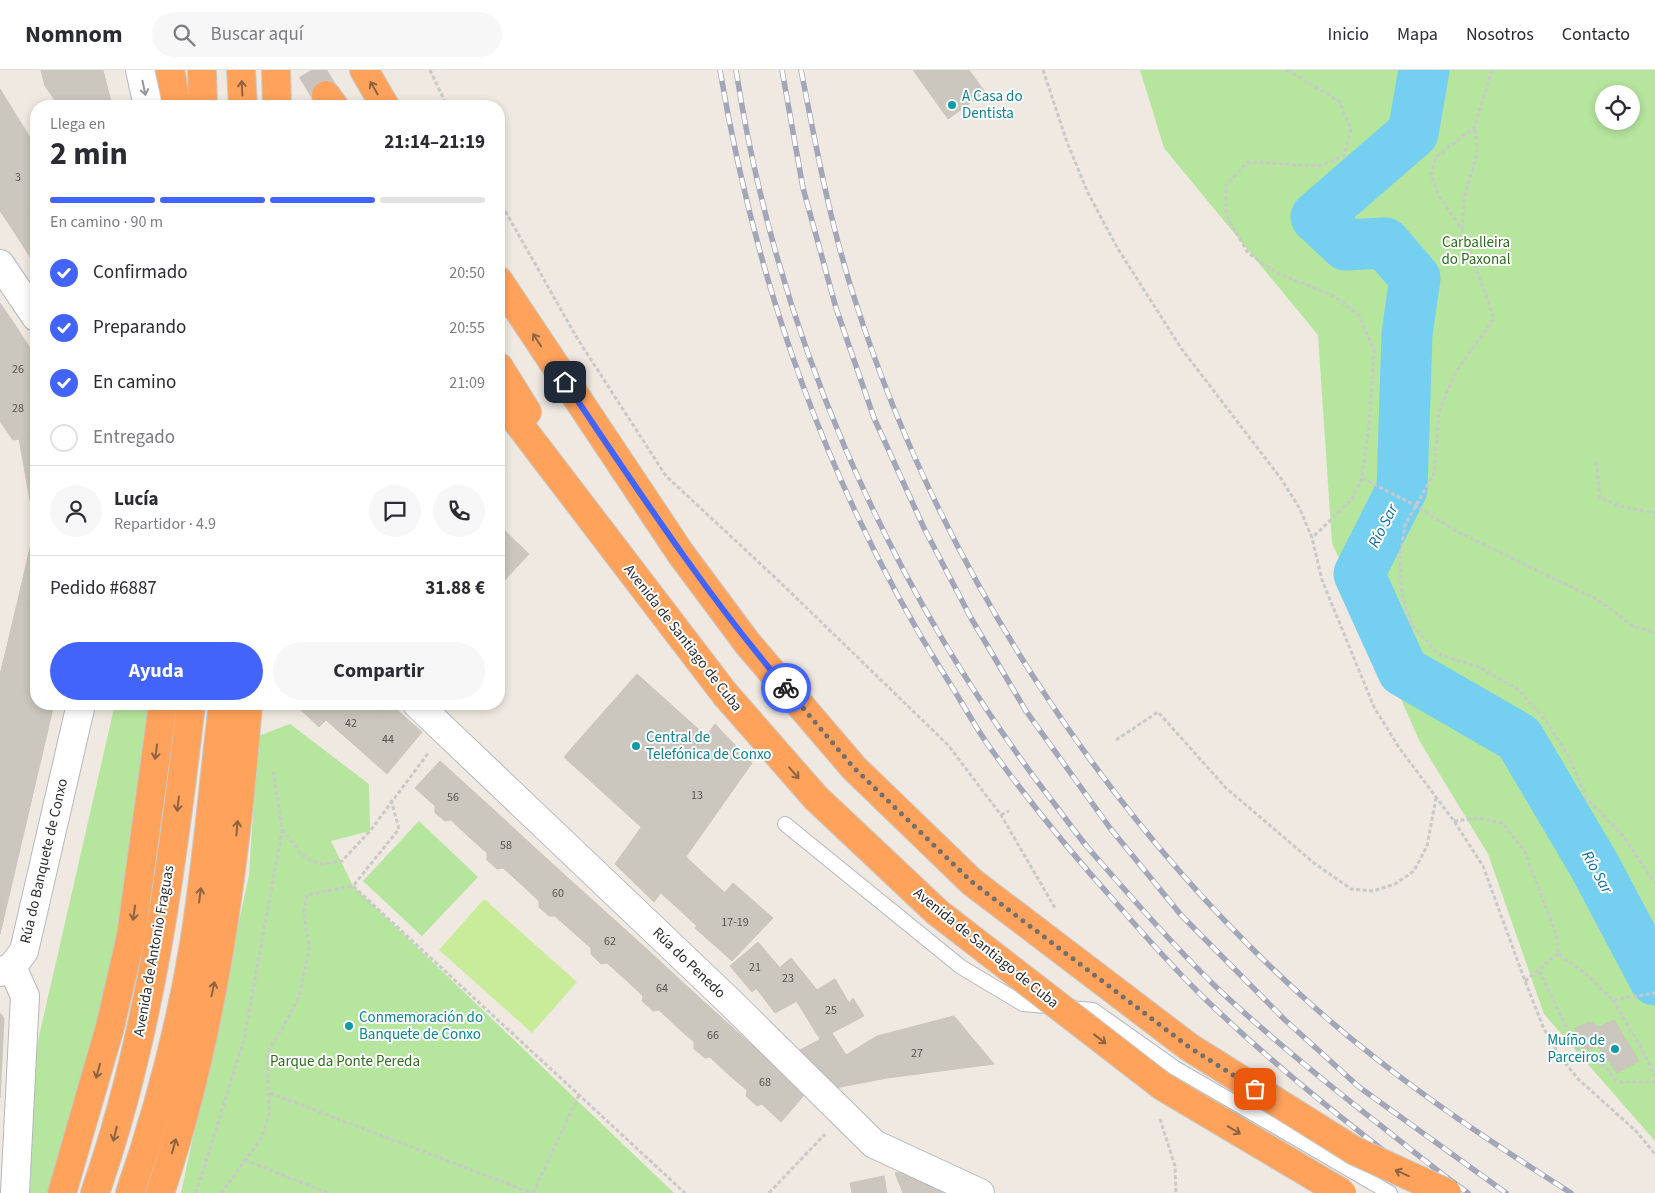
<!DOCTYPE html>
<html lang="es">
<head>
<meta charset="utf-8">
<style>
  body { margin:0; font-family:"Source Sans 3",sans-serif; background:#f7f7f7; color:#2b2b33; height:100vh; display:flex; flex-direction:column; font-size:19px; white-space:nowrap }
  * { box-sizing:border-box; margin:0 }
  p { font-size:16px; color:#7c7c81 }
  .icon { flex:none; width:28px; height:28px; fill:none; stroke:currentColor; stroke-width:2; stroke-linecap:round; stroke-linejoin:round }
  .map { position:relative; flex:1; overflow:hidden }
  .details { position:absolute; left:30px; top:30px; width:475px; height:610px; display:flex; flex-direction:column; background:#fff; border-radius:20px; box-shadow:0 2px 8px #0003 }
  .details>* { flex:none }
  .tools { position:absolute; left:1595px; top:15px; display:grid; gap:10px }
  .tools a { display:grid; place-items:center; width:45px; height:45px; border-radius:50%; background:#fff; box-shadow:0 2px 8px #0003; font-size:25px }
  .pin { position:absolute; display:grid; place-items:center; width:42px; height:42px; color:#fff; margin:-21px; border-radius:10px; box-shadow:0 2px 8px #0006 }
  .courier { position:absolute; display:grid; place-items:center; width:50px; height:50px; margin:-25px; border:4px solid #4264fb; border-radius:50%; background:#fff; color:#222; box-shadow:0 1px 6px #0007 }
  .head em { font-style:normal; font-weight:700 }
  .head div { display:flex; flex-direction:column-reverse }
  .head { display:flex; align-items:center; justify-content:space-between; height:85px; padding:0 20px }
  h1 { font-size:32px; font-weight:700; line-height:38px }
  .bar { display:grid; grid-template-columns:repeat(4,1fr); gap:8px 5px; align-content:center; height:60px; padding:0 20px }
  .bar i { height:6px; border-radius:4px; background:#e1e1e2 }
  .bar .on { background:#4264fb }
  .bar p { grid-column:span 4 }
  .line { display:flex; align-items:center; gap:12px; padding:0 20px; border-top:1px solid #e1e1e2 }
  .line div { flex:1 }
  .round { display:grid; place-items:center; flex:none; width:52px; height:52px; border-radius:26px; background:#f7f7f7 }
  ol { padding:0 20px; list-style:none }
  li { display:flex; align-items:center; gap:15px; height:55px }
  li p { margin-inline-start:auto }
  li .icon { padding:5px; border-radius:50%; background:#4264fb; color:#fff; stroke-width:4 }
  li:last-child { color:#7c7c81 }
  li i { width:28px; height:28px; border:2px solid #e1e1e2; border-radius:50% }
  .button { display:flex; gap:10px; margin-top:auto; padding:10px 20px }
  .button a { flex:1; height:58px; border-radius:30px; background:#4264fb; color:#fff; font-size:20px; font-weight:700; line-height:58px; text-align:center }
  .button a+a { background:#f7f7f7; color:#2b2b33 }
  header { display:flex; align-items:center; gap:30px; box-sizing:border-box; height:70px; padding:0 25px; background:#fff; border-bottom:1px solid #e1e1e2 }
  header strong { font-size:24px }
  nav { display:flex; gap:28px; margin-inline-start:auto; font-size:18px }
  .search { width:350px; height:45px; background:#f7f7f7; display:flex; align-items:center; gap:12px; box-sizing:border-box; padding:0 18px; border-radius:28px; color:#7c7c81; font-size:19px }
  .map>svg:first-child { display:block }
  .green { fill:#b6e59e; fill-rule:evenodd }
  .pitch { fill:#c9ec9a }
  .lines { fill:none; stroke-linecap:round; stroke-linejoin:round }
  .river { stroke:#75cff0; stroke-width:51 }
  .building { fill:#cbc7bf; stroke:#cbc5ba }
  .highway-tunnel { stroke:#c8c4bd; stroke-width:28; stroke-dasharray:28 14; stroke-linecap:butt }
  .lane-casing { stroke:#b4b7c1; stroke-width:16 }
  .street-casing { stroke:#b4b7c1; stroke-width:30 }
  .highway-casing { stroke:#c9c9c9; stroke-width:30 }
  .path { stroke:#c9c9c9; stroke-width:3; stroke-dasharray:4 2.5; stroke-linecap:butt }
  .lane { stroke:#fff; stroke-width:14 }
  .street { stroke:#fff; stroke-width:28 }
  .highway { stroke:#ffa35c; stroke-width:28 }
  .rail-casing { stroke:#a3a6b8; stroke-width:5.5 }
  .rail { stroke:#fff; stroke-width:4; stroke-dasharray:11; stroke-linecap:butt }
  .highway-bridge-casing { stroke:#c9c9c9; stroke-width:30; stroke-linecap:butt }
  .highway-bridge { stroke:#ffa35c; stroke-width:28 }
  .oneway { stroke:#969696 }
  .oneway2 { stroke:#8c6343 }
  .done { stroke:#726f6d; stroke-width:5; stroke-dasharray:0 9 }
  .route { stroke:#4264fb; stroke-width:6 }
  .culture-dot { fill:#0f9aa8; stroke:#fff; stroke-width:2 }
  .labels { text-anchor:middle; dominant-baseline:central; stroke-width:4; stroke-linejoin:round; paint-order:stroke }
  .number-label { font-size:12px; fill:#555452 }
  .culture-label { font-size:15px; fill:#0d838f; stroke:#fff; text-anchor:start }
  .park-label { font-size:15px; fill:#2c6e1b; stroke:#fff }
  .street-label { font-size:15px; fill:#2e2e2e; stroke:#fff }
  .water-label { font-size:16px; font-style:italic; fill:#0d6fa3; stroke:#fff }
</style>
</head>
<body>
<header>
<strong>Nomnom</strong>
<div class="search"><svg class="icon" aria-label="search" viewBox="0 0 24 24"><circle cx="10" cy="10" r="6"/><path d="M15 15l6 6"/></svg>Buscar aquí</div>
<nav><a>Inicio</a><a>Mapa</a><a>Nosotros</a><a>Contacto</a></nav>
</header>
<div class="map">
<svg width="1655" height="1123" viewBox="0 0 1655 1123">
  <rect width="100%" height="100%" fill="#efe9e1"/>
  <!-- green -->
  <g class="green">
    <path d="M1140,0H1655V1071L1544,944L1488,784L1419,670L1332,473L1318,265L1164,78ZM1604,24H1631V51H1604Z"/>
    <path d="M115,634H151L125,841L82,1021L49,1123H23L27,1019Z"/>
    <path d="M290,654L369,714L370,761L331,771L353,816L674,1123H181L249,805L258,666Z"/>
    <path d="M419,751L478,807L422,866L363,811Z"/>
  </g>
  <!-- pitch -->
  <path class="pitch" d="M484,829L577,912L532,963L439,880Z"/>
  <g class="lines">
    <!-- river -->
    <path class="river" d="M1424,0L1413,63L1316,147L1346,175L1385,173L1415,208L1407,264L1402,419L1359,504L1403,601L1519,668L1594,795L1655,910"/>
  </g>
  <!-- building -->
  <g class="building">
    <path d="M41,0H103L112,36H59L45,16Z"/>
    <path d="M913,0H969L985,22L948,49Z"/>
    <path d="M0,19L36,77V137L9,154L0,141Z"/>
    <path d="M36,137V196L9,154Z"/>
    <path d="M0,233L13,252L0,258Z"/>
    <path d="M13,252L36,287V311L0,326V258Z"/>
    <path d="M36,311V366L13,370L0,351V326Z"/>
    <path d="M36,366V452H34L19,369Z"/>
    <path d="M36,452V538L17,534Z"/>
    <path d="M499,455L529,484L502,513L499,510Z"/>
    <path d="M17,534L36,538V634H54L0,864V605Z"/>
    <path d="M637,604L706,666L641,757L564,687Z"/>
    <path d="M303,634H390L358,670L356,668L352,673L326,650L319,657L298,637Z"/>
    <path d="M390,634L422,662L387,704L352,673L356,668L358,670Z"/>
    <path d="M715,654L752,693L654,832L615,794Z"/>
    <path d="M440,691L494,740L469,767L451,750L445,751L435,743V736L415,718Z"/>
    <path d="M494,740L546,788L522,815L503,798L497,799L487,790V783L469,767Z"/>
    <path d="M686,787L725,823L697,856L661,823Z"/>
    <path d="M546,788L599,836L574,863L555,846H549L539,837V831L522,815Z"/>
    <path d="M733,813L773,848L732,891L695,858Z"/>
    <path d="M599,836L650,882L626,910L607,893L601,894L591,884V878L574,863Z"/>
    <path d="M758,872L780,898L752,922L730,896Z"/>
    <path d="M650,882L702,930L677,957L659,940L653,941L642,931L643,926L626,910Z"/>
    <path d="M791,888L817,920L775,943L756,918Z"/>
    <path d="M835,909L849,933L853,928L864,946L820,969L797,932Z"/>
    <path d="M702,930L754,977L729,1005L710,987L705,988L694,979V972L677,957Z"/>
    <path d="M0,943L4,948L0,1028Z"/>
    <path d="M954,946L994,994L887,1008L830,1019L798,981L832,963L846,985L877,966Z"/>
    <path d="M1614,950L1639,991L1617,1003L1598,976L1584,981L1575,958L1590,952L1599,957Z"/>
    <path d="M754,977L805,1024L781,1052L762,1034L757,1036L746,1026L747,1020L729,1005Z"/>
    <path d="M911,1099L945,1116L942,1123H903L895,1103Z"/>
    <path d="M884,1106L887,1123H852L850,1113Z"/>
  </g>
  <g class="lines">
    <!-- highway-tunnel -->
    <path class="highway-tunnel" d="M311,0L326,25"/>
    <defs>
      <path id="lane" d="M785,754L961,897L1023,934L1093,940L1175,998L1390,1123"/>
      <g id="street">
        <path d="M140,0L148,36"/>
        <path d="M0,194L36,247"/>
        <path d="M417,634L728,930L874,1074L980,1123"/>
        <path d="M12,897L25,926L15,1123"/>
        <path d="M0,902L12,897L24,881L81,634"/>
      </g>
      <g id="highway">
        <path d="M170,0L177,36"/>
        <path d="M202,0L203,36"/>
        <path d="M241,0L243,36"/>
        <path d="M276,0L277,36"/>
        <path d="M364,0L385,36"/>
        <path d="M326,25L334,36"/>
        <path d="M499,211L681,484L748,574L854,698L972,812"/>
        <path d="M499,297L527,342"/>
        <path d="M499,328L725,624L816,728L937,842"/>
        <path d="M62,1123L110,957L131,866L163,634"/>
        <path d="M95,1123C150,966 172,798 191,634"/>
        <path d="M130,1123C158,1042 180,959 194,874C207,795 213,714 223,634"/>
        <path d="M160,1123C213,965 235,800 248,634"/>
      </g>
    </defs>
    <!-- lane casing -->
    <use href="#lane" class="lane-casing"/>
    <!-- street casing -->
    <use href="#street" class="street-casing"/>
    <!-- highway casing -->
    <use href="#highway" class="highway-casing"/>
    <!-- path -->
    <g class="path">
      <path d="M430,0L447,36"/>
      <path d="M1043,0L1067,72L1088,123L1118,179L1181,278L1282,410L1300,439L1312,468L1322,510L1374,637L1400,679L1454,751L1483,796L1525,911L1544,959L1557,982L1577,1008L1635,1060L1655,1084"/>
      <path d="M1287,0L1339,31L1351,59L1344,86L1319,96L1248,92L1226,115V145L1248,183L1277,203L1334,226L1359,246L1374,280L1369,356L1362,408L1352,429L1312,468"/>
      <path d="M1492,0L1474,58L1436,87L1431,104L1439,126L1462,159L1494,249L1455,303L1439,341L1434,404L1405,455L1400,488L1402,525L1411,554L1438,584L1479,597L1519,620L1545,650L1568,685L1587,729L1623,766L1655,813"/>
      <path d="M499,130L577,268L666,406L781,513L948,675L1001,745L1055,838"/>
      <path d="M1462,159C1463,148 1463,137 1465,127C1470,101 1482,86 1474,58"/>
      <path d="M1596,392L1600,428L1623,437L1655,443"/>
      <path d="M1362,408L1416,436L1458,462L1598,530L1635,557L1655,562"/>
      <path d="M1116,670L1158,642L1226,718L1314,793L1351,819L1373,821L1395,814L1414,801L1427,776L1436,728"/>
      <path d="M391,730L399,759L353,816L685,1123"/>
      <path d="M1001,745L1009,741"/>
      <path d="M1454,751L1478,748L1503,753L1525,782L1557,867L1558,884L1587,905L1613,930L1655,923"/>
      <path d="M282,760L301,784L311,791L323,794L342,791L370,761L429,682"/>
      <path d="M1539,901L1581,987L1605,996L1613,1008L1620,1012H1655"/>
      <path d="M1525,911L1558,884"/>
      <path d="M1613,930L1643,981L1655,1006"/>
      <path d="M270,1023L532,1123"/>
      <path d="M1160,1049L1175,1096L1176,1123"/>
      <path d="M245,1090L328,1123"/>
      <path d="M196,1123L244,970L282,760L273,700"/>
      <path d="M221,1123L262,1067L269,1044L267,982L284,956L299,926L309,880L304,841L307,825L353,816"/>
      <path d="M533,1123L579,1025"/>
      <path d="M769,1123L825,1064"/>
    </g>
    <!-- lane -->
    <use href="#lane" class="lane"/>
    <!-- street -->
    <use href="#street" class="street"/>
    <!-- highway -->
    <use href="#highway" class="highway"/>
    <defs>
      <g id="rail">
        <path d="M720,0C756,215 830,425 947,609C962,632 975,657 991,679C1030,733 1073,785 1117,834C1144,865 1172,896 1201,925C1275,997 1357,1062 1440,1123"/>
        <path d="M736,0C776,259 885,510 1043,719C1059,739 1073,760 1089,779C1130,826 1172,874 1216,917C1268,966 1324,1011 1380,1055C1409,1078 1438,1102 1468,1123"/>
        <path d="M782,0L803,118L836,238L874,348L924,458L971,548L1026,641L1110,758L1181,845L1285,950L1359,1017L1506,1123"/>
        <path d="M801,0C816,76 830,153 854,227C937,490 1099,742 1303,927C1385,1002 1478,1064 1571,1123"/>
      </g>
    </defs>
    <!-- rail casing -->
    <use href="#rail" class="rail-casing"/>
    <!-- rail -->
    <use href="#rail" class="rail"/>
    <defs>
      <g id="highway-bridge">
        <path d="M972,812L1189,977L1355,1081L1447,1123"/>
        <path d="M937,842L1162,1016L1342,1123"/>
      </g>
    </defs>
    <!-- highway-bridge casing -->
    <use href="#highway-bridge" class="highway-bridge-casing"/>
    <!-- highway-bridge -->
    <use href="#highway-bridge" class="highway-bridge"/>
  </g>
  <!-- one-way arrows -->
  <defs><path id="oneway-shaft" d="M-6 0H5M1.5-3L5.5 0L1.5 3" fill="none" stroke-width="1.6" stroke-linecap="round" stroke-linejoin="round" transform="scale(1.25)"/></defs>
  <use class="oneway" href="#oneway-shaft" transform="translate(144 18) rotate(78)"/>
  <g class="oneway2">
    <use href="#oneway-shaft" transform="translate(242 18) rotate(-93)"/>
    <use href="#oneway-shaft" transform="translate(374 18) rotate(-120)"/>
    <use href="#oneway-shaft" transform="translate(537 270) rotate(-123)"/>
    <use href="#oneway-shaft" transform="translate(156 682) rotate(98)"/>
    <use href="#oneway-shaft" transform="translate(794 703) rotate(49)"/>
    <use href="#oneway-shaft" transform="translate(178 734) rotate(97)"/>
    <use href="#oneway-shaft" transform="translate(237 758) rotate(-85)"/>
    <use href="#oneway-shaft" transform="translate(200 825) rotate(-83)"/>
    <use href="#oneway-shaft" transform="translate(134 843) rotate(98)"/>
    <use href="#oneway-shaft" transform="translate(213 919) rotate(-78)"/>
    <use href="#oneway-shaft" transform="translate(1100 969) rotate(38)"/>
    <use href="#oneway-shaft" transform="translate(98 1001) rotate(106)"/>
    <use href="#oneway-shaft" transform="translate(1234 1060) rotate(31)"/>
    <use href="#oneway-shaft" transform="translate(115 1064) rotate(104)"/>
    <use href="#oneway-shaft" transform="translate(174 1076) rotate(-74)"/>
    <use href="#oneway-shaft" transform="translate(1402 1103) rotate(-156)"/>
  </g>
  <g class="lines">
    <!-- done -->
    <path class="done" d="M786,618L854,698L972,812L1189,977L1255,1019"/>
    <!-- route -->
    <path class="route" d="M565,312C636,417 704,522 786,618"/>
  </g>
  <!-- markers -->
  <g class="culture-dot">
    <circle cx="952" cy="35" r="5"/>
    <circle cx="636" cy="676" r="5"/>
    <circle cx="349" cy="956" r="5"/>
    <circle cx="1615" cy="979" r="5"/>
  </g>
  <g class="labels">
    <!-- number labels -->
    <g class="number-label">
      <text x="18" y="107">3</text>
      <text x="18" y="299">26</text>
      <text x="18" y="338">28</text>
      <text x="351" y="653">42</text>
      <text x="388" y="669">44</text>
      <text x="697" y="725">13</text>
      <text x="453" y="727">56</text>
      <text x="506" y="775">58</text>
      <text x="558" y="823">60</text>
      <text x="735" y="852">17-19</text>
      <text x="610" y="871">62</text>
      <text x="755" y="897">21</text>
      <text x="788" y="908">23</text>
      <text x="662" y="918">64</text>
      <text x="831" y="940">25</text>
      <text x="713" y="965">66</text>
      <text x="917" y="983">27</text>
      <text x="765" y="1012">68</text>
    </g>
    <!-- culture labels -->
    <g class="culture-label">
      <text x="962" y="26">A Casa do<tspan x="962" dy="17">Dentista</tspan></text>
      <text x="646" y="667">Central de<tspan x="646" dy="17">Telefónica de Conxo</tspan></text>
      <text x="359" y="947">Conmemoración do<tspan x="359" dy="17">Banquete de Conxo</tspan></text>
      <text x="1605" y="970" text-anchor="end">Muíño de<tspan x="1605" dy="17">Parceiros</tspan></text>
    </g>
    <!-- park labels -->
    <g class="park-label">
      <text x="1476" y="172">Carballeira<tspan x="1476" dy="17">do Paxonal</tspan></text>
      <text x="345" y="991">Parque da Ponte Pereda</text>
    </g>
    <!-- street labels -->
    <g class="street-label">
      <text transform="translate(683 568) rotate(52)">Avenida de Santiago de Cuba</text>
      <text transform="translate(44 791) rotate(-77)">Rúa do Banquete de Conxo</text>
      <text transform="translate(986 878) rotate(39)">Avenida de Santiago de Cuba</text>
      <text transform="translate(154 881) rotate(-80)">Avenida de Antonio Fraguas</text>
      <text transform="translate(689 893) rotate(44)">Rúa do Penedo</text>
    </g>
    <!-- water labels -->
    <g class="water-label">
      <text transform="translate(1383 456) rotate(-63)">Río Sar</text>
      <text transform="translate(1597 802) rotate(61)">Río Sar</text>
    </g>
  </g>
</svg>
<div class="tools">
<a><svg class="icon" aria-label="locate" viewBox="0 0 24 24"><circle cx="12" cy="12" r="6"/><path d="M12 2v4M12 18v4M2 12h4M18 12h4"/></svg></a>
</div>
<div class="pin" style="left:1255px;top:1019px;background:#ea580c"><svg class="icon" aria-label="bag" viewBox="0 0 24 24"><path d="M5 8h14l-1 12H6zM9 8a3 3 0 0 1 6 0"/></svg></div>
<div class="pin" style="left:565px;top:312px;background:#1f2937"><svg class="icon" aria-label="home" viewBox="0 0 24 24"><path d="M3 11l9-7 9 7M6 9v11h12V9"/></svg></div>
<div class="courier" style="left:786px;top:618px"><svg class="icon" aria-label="bike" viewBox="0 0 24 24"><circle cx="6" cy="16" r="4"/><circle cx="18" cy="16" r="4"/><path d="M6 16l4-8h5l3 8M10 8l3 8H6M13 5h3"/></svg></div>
<section class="details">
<div class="head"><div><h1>2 min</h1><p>Llega en</p></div><em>21:14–21:19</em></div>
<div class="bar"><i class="on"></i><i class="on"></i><i class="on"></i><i></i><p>En camino · 90 m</p></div>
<ol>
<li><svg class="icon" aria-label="check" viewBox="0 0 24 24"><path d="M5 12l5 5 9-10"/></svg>Confirmado<p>20:50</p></li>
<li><svg class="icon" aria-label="check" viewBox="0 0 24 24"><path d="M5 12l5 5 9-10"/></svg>Preparando<p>20:55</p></li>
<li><svg class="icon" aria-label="check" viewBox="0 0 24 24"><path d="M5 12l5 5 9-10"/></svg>En camino<p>21:09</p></li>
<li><i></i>Entregado</li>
</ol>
<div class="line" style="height:90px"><a class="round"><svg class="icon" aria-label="person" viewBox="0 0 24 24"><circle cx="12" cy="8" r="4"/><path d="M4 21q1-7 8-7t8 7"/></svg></a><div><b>Lucía</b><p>Repartidor · 4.9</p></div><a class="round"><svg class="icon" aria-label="chat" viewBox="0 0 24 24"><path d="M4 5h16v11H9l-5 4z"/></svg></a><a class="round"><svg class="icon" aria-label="phone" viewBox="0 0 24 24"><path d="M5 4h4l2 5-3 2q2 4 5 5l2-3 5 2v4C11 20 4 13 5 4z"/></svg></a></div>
<div class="line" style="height:65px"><div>Pedido #6887</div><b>31.88 €</b></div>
<div class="button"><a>Ayuda</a><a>Compartir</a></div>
</section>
</div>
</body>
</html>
